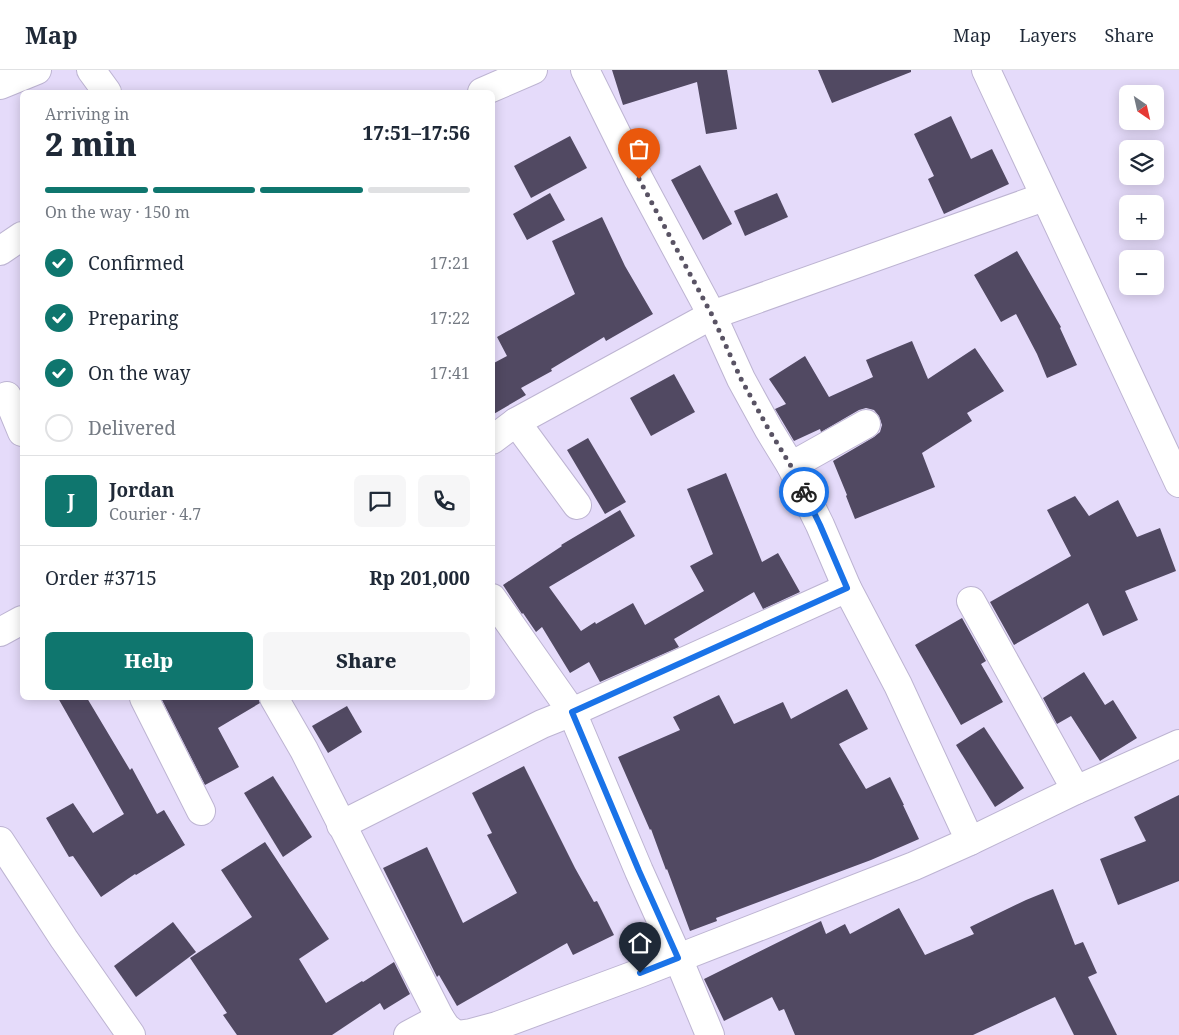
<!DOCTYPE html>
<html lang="en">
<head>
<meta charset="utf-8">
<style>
  body { margin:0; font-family:"Noto Serif",serif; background:#f6f6f7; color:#1f2937; height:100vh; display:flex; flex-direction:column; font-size:19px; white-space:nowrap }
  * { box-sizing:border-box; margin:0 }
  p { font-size:16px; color:#747a83 }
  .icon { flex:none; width:28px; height:28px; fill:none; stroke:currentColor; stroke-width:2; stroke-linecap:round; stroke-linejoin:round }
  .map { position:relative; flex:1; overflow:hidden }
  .details { position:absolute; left:20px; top:20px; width:475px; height:610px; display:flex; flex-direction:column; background:#fff; border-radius:8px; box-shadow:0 2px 12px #0003 }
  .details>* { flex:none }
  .needle { width:32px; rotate:146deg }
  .fabs { position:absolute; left:1119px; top:15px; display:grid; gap:10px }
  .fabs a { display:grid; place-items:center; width:45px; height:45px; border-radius:8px; background:#fff; box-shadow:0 2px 12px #0003; font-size:25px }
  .pin { position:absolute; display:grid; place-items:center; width:42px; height:42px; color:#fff; margin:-51px -21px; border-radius:50% 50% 50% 0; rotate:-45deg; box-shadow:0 0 5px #0007 }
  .pin .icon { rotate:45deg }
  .courier { position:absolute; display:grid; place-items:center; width:50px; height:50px; margin:-25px; border:4px solid #1a73e8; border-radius:50%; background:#fff; color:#222; box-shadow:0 1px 6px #0007 }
  .summary em { font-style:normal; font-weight:800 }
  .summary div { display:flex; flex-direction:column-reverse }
  .summary { display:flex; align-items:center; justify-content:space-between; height:85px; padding:0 25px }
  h1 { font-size:32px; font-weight:800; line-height:38px }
  .bar { display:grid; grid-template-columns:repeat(4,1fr); gap:8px 5px; align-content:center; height:60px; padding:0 25px }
  .bar i { height:6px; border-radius:4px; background:#e0e1e3 }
  .bar .active { background:#0f766e }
  .bar p { grid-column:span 4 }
  .line { display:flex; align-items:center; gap:12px; padding:0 25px; border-top:1px solid #e0e1e3 }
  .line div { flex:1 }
  .round { display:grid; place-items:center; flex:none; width:52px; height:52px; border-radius:8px; background:#f6f6f7 }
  ol { padding:0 25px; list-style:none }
  li { display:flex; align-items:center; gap:15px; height:55px }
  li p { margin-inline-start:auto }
  li .icon { padding:5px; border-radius:50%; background:#0f766e; color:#fff; stroke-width:4 }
  li:last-child { color:#747a83 }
  li i { width:28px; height:28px; border:2px solid #e0e1e3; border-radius:50% }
  .button { display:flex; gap:10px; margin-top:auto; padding:10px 25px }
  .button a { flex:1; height:58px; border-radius:8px; background:#0f766e; color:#fff; font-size:20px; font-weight:800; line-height:58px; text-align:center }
  .button a+a { background:#f6f6f7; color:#1f2937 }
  header { display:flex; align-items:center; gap:30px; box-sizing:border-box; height:70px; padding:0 25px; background:#fff; border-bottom:1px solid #e0e1e3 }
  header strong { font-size:24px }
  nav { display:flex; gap:28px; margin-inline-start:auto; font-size:18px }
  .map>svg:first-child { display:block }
  .building { fill:#514962 }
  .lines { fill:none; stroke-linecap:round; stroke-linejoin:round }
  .street-casing { stroke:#bdb4d2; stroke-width:30 }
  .street { stroke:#fff; stroke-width:28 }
  .done { stroke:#595364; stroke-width:5; stroke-dasharray:0 9 }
  .route { stroke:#1a73e8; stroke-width:6 }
</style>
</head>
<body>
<header>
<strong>Map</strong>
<nav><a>Map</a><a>Layers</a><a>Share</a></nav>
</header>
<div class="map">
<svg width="1179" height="965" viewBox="0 0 1179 965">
  <rect width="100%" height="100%" fill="#e5dbfa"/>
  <!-- building -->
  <g class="building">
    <path d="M612,0H727L737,59L706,64L697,12L623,35Z"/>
    <path d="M818,0H911V2L832,33Z"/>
    <path d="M951,46L971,89L992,79L1009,114L944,144L928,109L934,106L914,64Z"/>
    <path d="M570,66L587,98L531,128L514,96Z"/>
    <path d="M700,95L732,154L703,170L671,110Z"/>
    <path d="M550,123L565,150L527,170L513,144Z"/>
    <path d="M777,123L788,147L745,166L734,141Z"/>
    <path d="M602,147L625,196L653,244L606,271L604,267L551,299L552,301L521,318L526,325L492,345V294L507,286L497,267L575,224L552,171Z"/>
    <path d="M1017,181L1061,257L1060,258L1077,295L1047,308L1037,284L1016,244L1001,252L974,205Z"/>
    <path d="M912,271L928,309L975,278L1004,321L967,343L972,351L922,383L935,417L855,449L846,426L847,425L833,391L874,367L880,362L882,355L879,346L874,340L866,338L859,340L821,362L820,359L794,371L775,339L786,334L769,309L805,286L829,327L873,307L866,290Z"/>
    <path d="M674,304L695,342L651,366L630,328Z"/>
    <path d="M588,368L626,432L605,444L567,380Z"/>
    <path d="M726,403L762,492L778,483L800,522L763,539L754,522L674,569L679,577L600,612L589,592L570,603L542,557L536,562L523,543L522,544L503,515L562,476L561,475L620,440L635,466L549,517L581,561L595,552L596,554L633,533L645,555L704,521L690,496L713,484L687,419Z"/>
    <path d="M1075,426L1089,446L1118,430L1137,467L1160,458L1176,501L1125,521L1138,550L1103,566L1088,533L1014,575L990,532L1071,486L1047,440Z"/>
    <path d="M962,548L986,591L981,594L1003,632L961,655L915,575Z"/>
    <path d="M1084,602L1105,635L1113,630L1137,668L1100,691L1071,646L1057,654L1043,628Z"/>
    <path d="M847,619L868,659L839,674L866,719L890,707L904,735H903L919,769L871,790L716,848L717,851L690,861L667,799L666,800L651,759L650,760L618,687L680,660L673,647L719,625L734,654L783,632L791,649Z"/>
    <path d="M58,628H87L130,700L132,698L157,744L164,740L185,775L136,805L135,804L101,827L73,786L69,787L46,748L73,733L93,763L124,744Z"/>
    <path d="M161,628H258L260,633L218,658L239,697L205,715Z"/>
    <path d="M347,636L362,662L328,683L312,656Z"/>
    <path d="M984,657L1024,718L995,737L956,675Z"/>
    <path d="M524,696L575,798L594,832L597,831L614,865L573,885L567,873L457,936L439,905L437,907L383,798L427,777L463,853L517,823L487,765L492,763L472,723Z"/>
    <path d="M273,706L312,767L283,787L244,723Z"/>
    <path d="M1179,725V811L1118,835L1100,789L1146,771L1134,747Z"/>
    <path d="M265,772L329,869L299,889L326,933L362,911L363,912L394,892L410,924L384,940L380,933L332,965H237L223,945L227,943L190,888L252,847L221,800Z"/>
    <path d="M1053,819L1075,875L1083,872L1097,903L1088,907L1117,965H1074L1055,927L973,965H795L784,939L779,941L772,927L724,951L704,909L821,851L826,864L845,854L850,864L899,838L925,885L974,864L970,857L1026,830Z"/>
    <path d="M173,852L196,882L136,927L114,896Z"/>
  </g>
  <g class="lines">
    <defs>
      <g id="street">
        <path d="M91,0L107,22"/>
        <path d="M986,0L1179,413"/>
        <path d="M0,15L37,0"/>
        <path d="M482,22L533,0"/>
        <path d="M0,181L22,166"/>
        <path d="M7,326L22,362"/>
        <path d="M516,352L712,245L639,109L585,0"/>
        <path d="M492,370L516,352L577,435"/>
        <path d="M791,396L866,354"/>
        <path d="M492,528L572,642L639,801L678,888L710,965"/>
        <path d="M971,531L1076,720"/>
        <path d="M0,562L22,550"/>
        <path d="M144,628L201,741"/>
        <path d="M274,628L304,680L440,948L446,957L456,965"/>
        <path d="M341,755L542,654L572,642L847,518"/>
        <path d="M0,771L64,869L131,965"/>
        <path d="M970,771L1076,720L1179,674"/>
        <path d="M408,965L440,948"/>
        <path d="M457,965L471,963L497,956L640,903L914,796L970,771L898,615L847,518L820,455L791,396L769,360L741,309L712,245L1044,127"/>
      </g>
    </defs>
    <!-- street casing -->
    <use href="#street" class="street-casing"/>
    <!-- street -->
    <use href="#street" class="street"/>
  </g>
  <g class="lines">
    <!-- done -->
    <path class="done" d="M639,109L712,245L741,309L769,360L791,396L804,422"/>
    <!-- route -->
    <path class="route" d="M640,903L678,888L639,801L572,642L847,518L820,455L804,422"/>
  </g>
</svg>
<div class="fabs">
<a><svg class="needle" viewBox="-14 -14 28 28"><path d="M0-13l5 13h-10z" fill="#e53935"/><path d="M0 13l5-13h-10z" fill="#747a83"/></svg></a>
<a><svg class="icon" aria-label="layers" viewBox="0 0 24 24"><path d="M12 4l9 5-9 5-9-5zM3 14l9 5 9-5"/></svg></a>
<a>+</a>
<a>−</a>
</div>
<div class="pin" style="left:639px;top:109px;background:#ea580c"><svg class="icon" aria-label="bag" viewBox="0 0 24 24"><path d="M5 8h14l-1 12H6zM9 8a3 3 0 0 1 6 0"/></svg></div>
<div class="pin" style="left:640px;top:903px;background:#1f2937"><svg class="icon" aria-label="home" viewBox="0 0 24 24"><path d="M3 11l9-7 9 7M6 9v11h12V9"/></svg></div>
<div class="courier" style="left:804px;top:422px"><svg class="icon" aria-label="bike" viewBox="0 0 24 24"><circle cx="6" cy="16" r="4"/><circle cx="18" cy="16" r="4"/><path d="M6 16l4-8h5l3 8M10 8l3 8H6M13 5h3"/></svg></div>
<section class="details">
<div class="summary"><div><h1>2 min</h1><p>Arriving in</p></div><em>17:51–17:56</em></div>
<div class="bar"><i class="active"></i><i class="active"></i><i class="active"></i><i></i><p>On the way · 150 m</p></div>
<ol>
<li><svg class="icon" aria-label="check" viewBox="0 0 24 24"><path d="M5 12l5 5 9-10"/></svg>Confirmed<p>17:21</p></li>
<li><svg class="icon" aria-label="check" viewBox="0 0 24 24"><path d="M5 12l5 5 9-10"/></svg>Preparing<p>17:22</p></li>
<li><svg class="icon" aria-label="check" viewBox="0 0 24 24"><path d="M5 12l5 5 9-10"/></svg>On the way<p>17:41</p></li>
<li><i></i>Delivered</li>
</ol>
<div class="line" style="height:90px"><b class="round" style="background:#0f766e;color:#fff">J</b><div><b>Jordan</b><p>Courier · 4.7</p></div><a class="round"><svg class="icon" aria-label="chat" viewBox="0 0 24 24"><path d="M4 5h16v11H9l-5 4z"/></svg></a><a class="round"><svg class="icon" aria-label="phone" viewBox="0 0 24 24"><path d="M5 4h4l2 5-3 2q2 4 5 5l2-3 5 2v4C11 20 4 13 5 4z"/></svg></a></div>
<div class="line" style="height:65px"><div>Order #3715</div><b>Rp 201,000</b></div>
<div class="button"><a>Help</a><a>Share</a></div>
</section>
</div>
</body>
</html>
